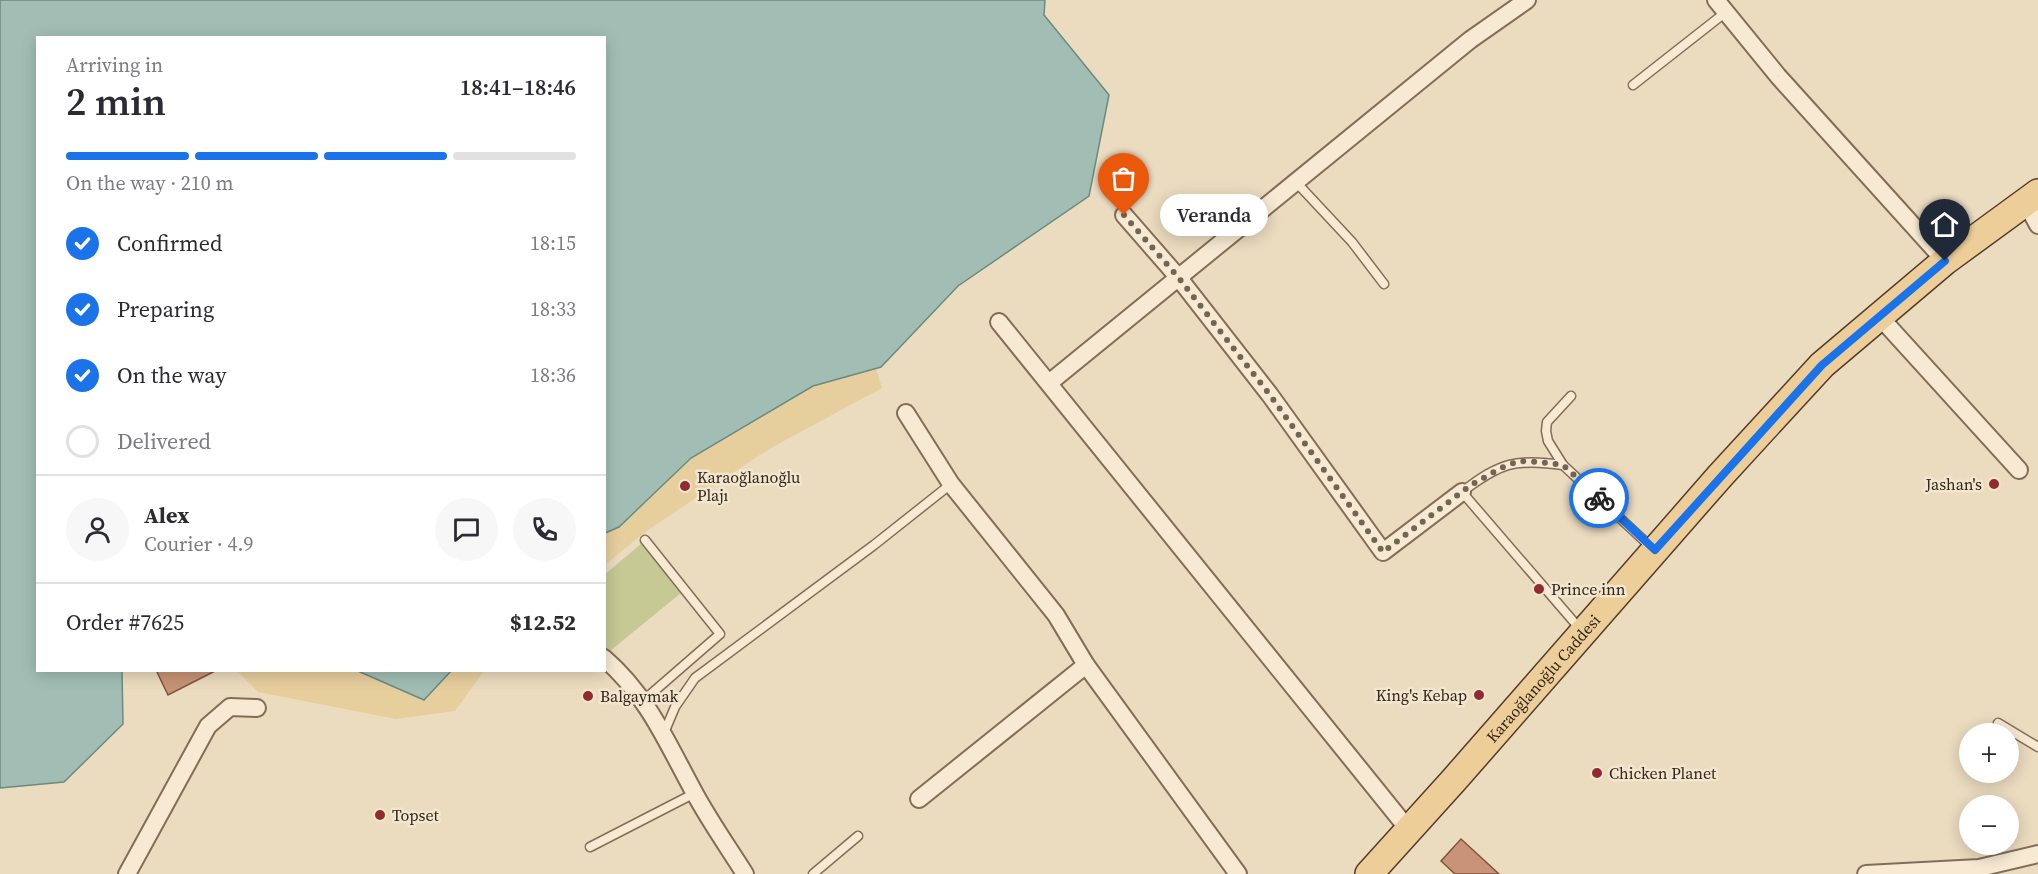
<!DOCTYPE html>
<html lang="en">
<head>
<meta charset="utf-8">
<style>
  body { margin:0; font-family:"Source Serif 4",serif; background:#f7f7f7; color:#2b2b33; height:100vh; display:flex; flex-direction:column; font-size:22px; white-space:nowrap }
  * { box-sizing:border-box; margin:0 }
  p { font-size:20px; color:#7c7c81 }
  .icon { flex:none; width:33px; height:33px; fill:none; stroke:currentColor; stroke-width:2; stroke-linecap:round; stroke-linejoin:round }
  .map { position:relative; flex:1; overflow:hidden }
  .sheet { position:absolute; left:36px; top:36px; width:570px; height:636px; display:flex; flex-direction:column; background:#fff; border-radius:0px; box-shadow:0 3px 15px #0003 }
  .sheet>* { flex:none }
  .fabs { position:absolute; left:1959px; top:723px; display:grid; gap:12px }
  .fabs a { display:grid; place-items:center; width:60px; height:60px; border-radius:50%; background:#fff; box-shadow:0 3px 15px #0003; font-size:30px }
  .pin { position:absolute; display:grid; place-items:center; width:51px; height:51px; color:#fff; margin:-62px -26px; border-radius:50% 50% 50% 0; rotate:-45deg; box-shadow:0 0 6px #0007 }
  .pin .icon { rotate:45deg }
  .courier { position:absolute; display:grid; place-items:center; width:60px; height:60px; margin:-30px; border:4px solid #1a73e8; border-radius:50%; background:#fff; color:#222; box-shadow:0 2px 8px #0007 }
  .bubble { position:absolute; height:42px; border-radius:21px; background:#fff; box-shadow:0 3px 15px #0003; font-size:20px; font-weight:600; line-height:42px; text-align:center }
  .overview em { font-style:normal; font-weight:600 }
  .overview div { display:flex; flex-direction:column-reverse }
  .overview { display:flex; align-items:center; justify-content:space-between; height:102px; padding:0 30px }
  h1 { font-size:39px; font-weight:600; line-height:45px }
  .bar { display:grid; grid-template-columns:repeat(4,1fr); gap:9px 6px; align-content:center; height:72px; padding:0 30px }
  .bar i { height:8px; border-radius:4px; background:#e1e1e2 }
  .bar .on { background:#1a73e8 }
  .bar p { grid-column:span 4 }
  .line { display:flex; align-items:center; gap:15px; padding:0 30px; border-top:2px solid #e1e1e2 }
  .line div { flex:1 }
  .round { display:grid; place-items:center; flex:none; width:63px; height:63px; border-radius:32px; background:#f7f7f7 }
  ol { padding:0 30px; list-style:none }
  li { display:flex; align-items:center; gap:18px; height:66px }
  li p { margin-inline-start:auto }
  li .icon { padding:6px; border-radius:50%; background:#1a73e8; color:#fff; stroke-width:4 }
  li:last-child { color:#7c7c81 }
  li i { width:33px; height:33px; border:3px solid #e1e1e2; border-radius:50% }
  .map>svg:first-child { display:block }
  .green { fill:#c6c994 }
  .sand { fill:#e7ce9d }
  .water { fill:#a2beb4; stroke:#6a8b80; stroke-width:1.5 }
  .building { fill:#c89376; stroke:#81553f; stroke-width:1.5 }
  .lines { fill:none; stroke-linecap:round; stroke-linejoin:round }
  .service-casing { stroke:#836d58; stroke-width:11 }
  .minor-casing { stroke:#836d58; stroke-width:20 }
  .primary-casing { stroke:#513b2d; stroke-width:30 }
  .service { stroke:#f7e9d2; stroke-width:8 }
  .minor { stroke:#f7e9d2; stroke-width:16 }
  .primary { stroke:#eece98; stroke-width:27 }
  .done { stroke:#736555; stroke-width:6; stroke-dasharray:0 10.8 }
  .route { stroke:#1a73e8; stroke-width:8 }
  .poi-dot { fill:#902b32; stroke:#f3e6ce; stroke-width:2 }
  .labels { text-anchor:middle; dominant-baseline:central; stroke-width:5; stroke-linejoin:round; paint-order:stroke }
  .poi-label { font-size:16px; fill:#33261c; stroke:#f3e6ce; text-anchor:start }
  .street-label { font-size:16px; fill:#33261c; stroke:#f3e6ce }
</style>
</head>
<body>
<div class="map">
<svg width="2038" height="874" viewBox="0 0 2038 874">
  <rect width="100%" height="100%" fill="#ebdbbf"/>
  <!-- green -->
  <path class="green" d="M641,544L681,593L605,655L604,575Z"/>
  <!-- sand -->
  <g class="sand">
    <path d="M874,362L882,388L769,449L645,532L605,565V527L711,437L808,380Z"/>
    <path d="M237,671H484L455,711L396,719L258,692Z"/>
  </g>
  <!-- water -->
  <g class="water">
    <path d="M0,0H1045L1044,15L1109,95L1089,196L958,286L881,367L813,386L691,458L619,527L605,533L604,38H38V670L122,671L123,724L64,782L0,788Z"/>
    <path d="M358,671H451L424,700Z"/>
  </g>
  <!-- building -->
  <g class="building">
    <path d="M156,670H217L168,695Z"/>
    <path d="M1461,839L1499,874H1455L1441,861Z"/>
  </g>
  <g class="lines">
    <defs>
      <g id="service">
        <path d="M1633,85L1726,12"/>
        <path d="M1295,181L1352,242L1384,284"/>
        <path d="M1571,396L1547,422L1546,431L1548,441L1563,465L1652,548"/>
        <path d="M1563,465C1515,458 1500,463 1462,492L1580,629"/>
        <path d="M644,700L720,634L645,540"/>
        <path d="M1998,723L2038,747"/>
        <path d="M664,733L675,707L695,678L874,545L951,484"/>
        <path d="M590,847L695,793"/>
        <path d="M813,874L858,836"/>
      </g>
      <g id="minor">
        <path d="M1716,0L1778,76L1945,261"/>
        <path d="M2025,201L2038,225"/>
        <path d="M1124,215L1178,277L1270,395L1383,552L1462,492"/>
        <path d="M1879,316L2019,470"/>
        <path d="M999,322L1408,829"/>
        <path d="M1049,383L1470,40L1527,0"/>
        <path d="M906,413L951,484L1056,615L1086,665L1238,874"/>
        <path d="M604,658C648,696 667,743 694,792C709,820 728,847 745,874"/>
        <path d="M919,799L1086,665"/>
        <path d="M127,874L208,726L230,707L257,708"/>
        <path d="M1866,874L1979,868L2038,854"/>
      </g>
      <g id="primary">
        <path id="s1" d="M1369,874L1454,780L1720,476L1822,365L1945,261L2038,193"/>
      </g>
    </defs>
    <!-- service casing -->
    <use href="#service" class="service-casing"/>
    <!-- minor casing -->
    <use href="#minor" class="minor-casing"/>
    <!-- primary casing -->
    <use href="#primary" class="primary-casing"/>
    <!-- service -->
    <use href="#service" class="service"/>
    <!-- minor -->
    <use href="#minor" class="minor"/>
    <!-- primary -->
    <use href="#primary" class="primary"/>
  </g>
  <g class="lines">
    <!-- done -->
    <path class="done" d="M1124,215L1178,277L1270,395L1383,552L1471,485L1501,468L1519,461L1540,462L1563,465L1599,498"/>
    <!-- route -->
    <path class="route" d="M1599,498L1655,550L1822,365L1945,261"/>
  </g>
  <!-- markers -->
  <g class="poi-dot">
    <circle cx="1994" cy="484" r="6"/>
    <circle cx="685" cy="486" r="6"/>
    <circle cx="1539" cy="589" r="6"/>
    <circle cx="1479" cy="695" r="6"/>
    <circle cx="588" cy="696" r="6"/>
    <circle cx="1597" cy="773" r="6"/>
    <circle cx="380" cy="815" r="6"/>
  </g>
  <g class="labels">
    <!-- poi labels -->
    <g class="poi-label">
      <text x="697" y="477">Karaoğlanoğlu<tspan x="697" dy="18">Plajı</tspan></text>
      <text x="1982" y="484" text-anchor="end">Jashan's</text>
      <text x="1551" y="589">Prince inn</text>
      <text x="1467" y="695" text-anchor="end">King's Kebap</text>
      <text x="600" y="696">Balgaymak</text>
      <text x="1609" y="773">Chicken Planet</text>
      <text x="392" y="815">Topset</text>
    </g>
    <!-- street labels -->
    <g class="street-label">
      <text stroke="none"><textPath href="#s1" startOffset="262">Karaoğlanoğlu Caddesi</textPath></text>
    </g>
  </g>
</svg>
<div class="fabs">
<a>+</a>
<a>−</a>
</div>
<div class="pin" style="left:1124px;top:215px;background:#ea580c"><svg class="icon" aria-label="bag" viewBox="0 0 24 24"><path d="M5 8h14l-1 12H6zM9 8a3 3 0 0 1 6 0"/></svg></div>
<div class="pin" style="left:1945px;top:261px;background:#1f2937"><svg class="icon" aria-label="home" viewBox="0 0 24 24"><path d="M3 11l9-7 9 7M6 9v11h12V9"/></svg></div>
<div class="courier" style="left:1599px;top:498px"><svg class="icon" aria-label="bike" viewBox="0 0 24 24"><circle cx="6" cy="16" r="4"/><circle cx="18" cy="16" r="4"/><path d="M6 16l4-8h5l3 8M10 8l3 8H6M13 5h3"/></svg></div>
<div class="bubble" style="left:1160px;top:194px;width:108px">Veranda</div>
<section class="sheet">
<div class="overview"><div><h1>2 min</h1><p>Arriving in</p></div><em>18:41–18:46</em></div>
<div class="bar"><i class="on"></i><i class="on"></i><i class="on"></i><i></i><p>On the way · 210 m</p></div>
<ol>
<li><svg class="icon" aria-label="check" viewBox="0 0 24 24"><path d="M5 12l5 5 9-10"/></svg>Confirmed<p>18:15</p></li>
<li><svg class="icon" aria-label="check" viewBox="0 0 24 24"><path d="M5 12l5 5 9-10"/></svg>Preparing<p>18:33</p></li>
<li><svg class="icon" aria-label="check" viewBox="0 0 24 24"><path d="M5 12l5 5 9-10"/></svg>On the way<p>18:36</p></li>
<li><i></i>Delivered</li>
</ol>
<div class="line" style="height:108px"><a class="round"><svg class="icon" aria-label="person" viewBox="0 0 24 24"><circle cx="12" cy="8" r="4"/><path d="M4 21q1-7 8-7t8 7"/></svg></a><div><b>Alex</b><p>Courier · 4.9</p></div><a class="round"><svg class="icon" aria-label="chat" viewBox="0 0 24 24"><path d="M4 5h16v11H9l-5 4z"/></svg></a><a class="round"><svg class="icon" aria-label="phone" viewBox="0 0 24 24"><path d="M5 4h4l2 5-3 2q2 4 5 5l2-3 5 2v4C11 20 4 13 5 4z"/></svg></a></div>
<div class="line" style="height:78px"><div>Order #7625</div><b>$12.52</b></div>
</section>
</div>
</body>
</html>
